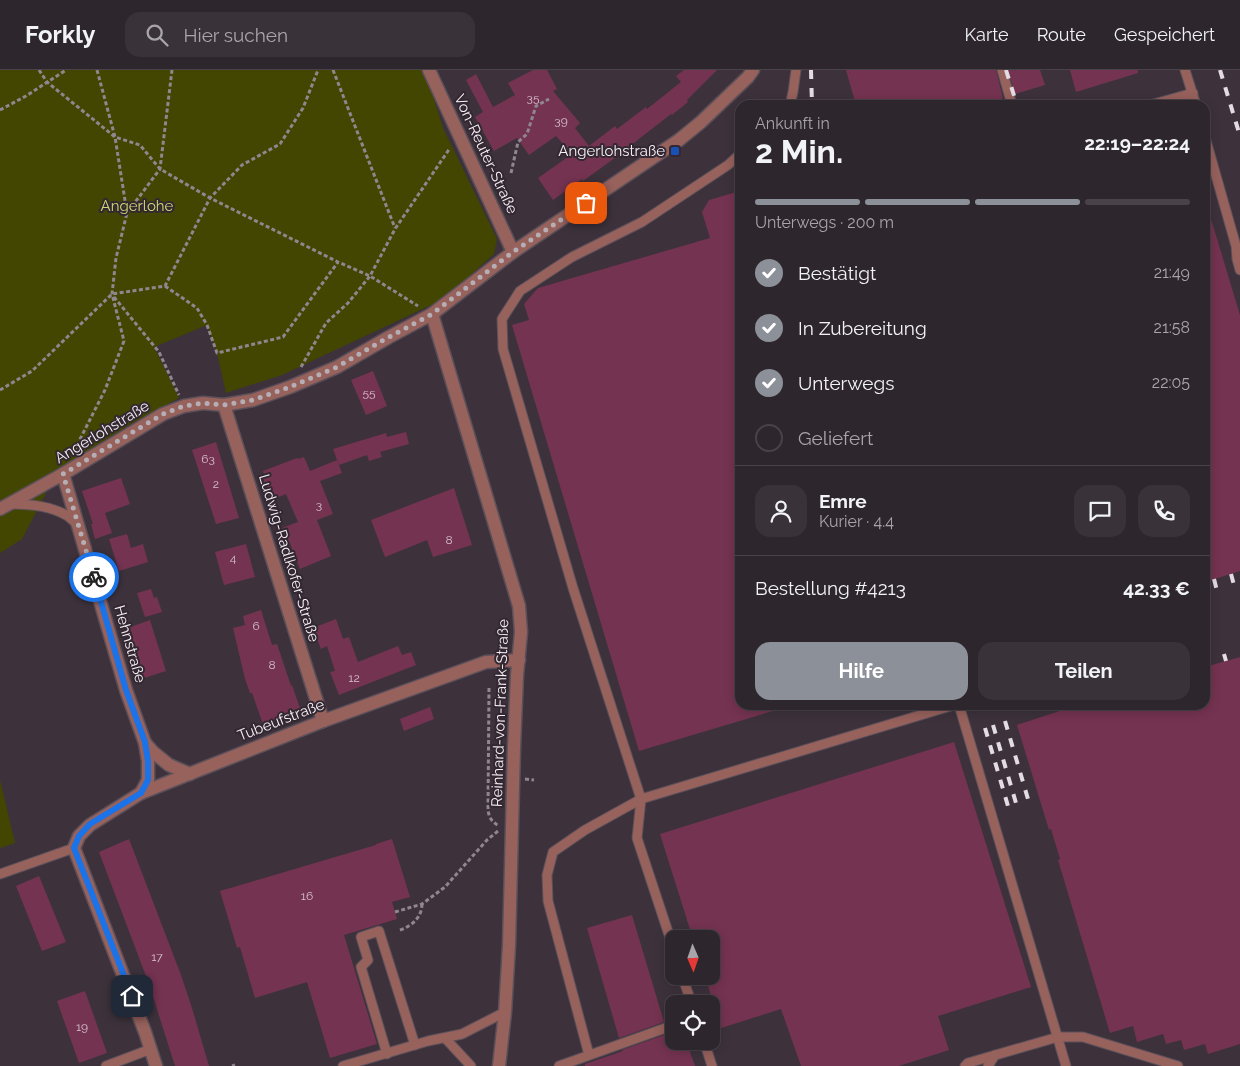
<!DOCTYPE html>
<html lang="de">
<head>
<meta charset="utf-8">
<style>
  body { margin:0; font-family:Raleway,sans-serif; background:#3a3239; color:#f1f3f6; height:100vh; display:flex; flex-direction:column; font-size:19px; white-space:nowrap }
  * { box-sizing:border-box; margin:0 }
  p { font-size:16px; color:#a7a5aa }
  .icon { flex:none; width:28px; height:28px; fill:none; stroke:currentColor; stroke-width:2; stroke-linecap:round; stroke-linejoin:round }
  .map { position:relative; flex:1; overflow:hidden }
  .details { position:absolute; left:735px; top:30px; width:475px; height:610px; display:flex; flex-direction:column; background:#2e262d; border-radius:15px; box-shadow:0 2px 12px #0003,0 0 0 1px #494349 }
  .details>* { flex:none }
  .needle { width:32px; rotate:178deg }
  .tools { position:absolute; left:665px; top:860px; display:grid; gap:10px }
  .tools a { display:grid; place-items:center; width:55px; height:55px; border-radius:10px; background:#2e262d; box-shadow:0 2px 12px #0003,0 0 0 1px #494349; font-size:25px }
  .pin { position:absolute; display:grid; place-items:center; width:42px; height:42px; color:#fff; margin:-21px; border-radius:10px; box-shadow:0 2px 8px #0006 }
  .courier { position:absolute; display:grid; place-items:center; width:50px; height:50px; margin:-25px; border:4px solid #1a73e8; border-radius:50%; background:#fff; color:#222; box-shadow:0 1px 6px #0007 }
  .summary em { font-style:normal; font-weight:700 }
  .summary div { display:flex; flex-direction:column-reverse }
  .summary { display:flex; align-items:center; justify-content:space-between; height:85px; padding:0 20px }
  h1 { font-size:32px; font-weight:700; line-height:38px }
  .bar { display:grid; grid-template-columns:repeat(4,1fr); gap:8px 5px; align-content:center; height:60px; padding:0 20px }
  .bar i { height:6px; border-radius:4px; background:#494349 }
  .bar .current { background:#8c9099 }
  .bar p { grid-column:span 4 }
  .line { display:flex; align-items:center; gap:12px; padding:0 20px; border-top:1px solid #494349 }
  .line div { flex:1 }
  .round { display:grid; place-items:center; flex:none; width:52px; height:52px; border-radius:15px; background:#3a3239 }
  ol { padding:0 20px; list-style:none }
  li { display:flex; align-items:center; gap:15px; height:55px }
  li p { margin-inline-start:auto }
  li .icon { padding:5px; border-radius:50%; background:#8c9099; color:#fff; stroke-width:4 }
  li:last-child { color:#a7a5aa }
  li i { width:28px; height:28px; border:2px solid #494349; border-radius:50% }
  .primary-button { display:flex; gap:10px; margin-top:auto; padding:10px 20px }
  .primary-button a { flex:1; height:58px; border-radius:15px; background:#8c9099; color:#fff; font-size:20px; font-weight:700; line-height:58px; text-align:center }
  .primary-button a+a { background:#3a3239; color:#f1f3f6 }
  header { display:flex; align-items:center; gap:30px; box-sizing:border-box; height:70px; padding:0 25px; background:#2e262d; border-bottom:1px solid #494349 }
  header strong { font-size:24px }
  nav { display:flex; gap:28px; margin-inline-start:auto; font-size:18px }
  .search { width:350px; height:45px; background:#3a3239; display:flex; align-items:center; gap:12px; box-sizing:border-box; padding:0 18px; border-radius:15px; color:#a7a5aa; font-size:19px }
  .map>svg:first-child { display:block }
  .green { fill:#424600 }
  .building { fill:#743351 }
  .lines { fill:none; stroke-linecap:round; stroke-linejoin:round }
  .service-casing { stroke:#5b505a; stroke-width:11 }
  .minor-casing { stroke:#5b505a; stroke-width:15 }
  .path { stroke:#90868f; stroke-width:3; stroke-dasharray:4 2.5; stroke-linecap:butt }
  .service { stroke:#97615c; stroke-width:9 }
  .minor { stroke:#97615c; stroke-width:12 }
  .rail { stroke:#e4dce3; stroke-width:4; stroke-dasharray:9 9; stroke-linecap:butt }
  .done { stroke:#b6aeb5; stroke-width:5; stroke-dasharray:0 9 }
  .route { stroke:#1a73e8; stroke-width:6 }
  .transit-dot { fill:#1a4fb4; stroke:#332832; stroke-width:2 }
  .labels { text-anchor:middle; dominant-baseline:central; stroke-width:4; stroke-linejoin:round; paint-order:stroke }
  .number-label { font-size:12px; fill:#d6c1cd }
  .poi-label { font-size:15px; fill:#f7f0f6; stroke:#332832; text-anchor:end }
  .street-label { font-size:15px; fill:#f7f0f6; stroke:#332832 }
  .park-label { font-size:15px; fill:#d1d972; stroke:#332832 }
</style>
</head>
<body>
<header>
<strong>Forkly</strong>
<div class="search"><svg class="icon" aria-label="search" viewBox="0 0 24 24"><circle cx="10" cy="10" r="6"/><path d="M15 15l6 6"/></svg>Hier suchen</div>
<nav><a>Karte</a><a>Route</a><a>Gespeichert</a></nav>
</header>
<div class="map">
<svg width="1240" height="996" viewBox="0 0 1240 996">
  <rect width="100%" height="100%" fill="#3d323c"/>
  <!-- green -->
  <g class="green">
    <path d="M0,0H425L443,58L497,169L494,184L444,229L282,305L226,323L217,283L207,255L154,277L179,328L129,355L58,400L22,469L0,483Z"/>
    <path d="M0,710L15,773L0,778Z"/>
  </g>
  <!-- building -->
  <g class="building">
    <path d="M533,0H547L557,19L553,21L580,53L575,58L589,76L615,56L617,59L646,37L647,39L681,12L676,6L684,0H717L687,30L688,32L672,45L671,44L630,76V77L583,111L582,109L553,130L538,108L572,84L556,66L529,85L517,68L494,81L475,47L483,42L466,10L476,4L493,37L515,25L508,13Z"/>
    <path d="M846,0H996L1003,28H1002L1003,32L993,35H856Z"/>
    <path d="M1008,0H1040L1045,15L1015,24Z"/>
    <path d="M1070,0H1138V3L1076,22Z"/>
    <path d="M740,121V635H783V638L639,681L512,255L529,250L524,234L538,218L710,168L702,142L709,130Z"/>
    <path d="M1208,139L1240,245V501L1205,512V140Z"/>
    <path d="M373,301L387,336L366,345L351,310Z"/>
    <path d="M406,362L409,374L380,382L382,387L369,391L367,385L339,395L333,379L386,363L387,367Z"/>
    <path d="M216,372L239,448L216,454L192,380Z"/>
    <path d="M304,387L310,401L337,390L342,403L320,411L333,444L317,450L331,486L300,499L289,471L288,472L282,458L298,452L286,424L271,430L263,408L265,407L263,401L297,388L298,389Z"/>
    <path d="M121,408L130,434L105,443L112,463L95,469L91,454H93L82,421Z"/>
    <path d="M454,418L472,475L433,487L427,470L385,487L371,450Z"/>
    <path d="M127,464L131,478L143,474L148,492L119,501L109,469Z"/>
    <path d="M246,474L255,507L224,515L215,482Z"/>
    <path d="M151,519L154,528L157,527L162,542L145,547L137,523Z"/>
    <path d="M261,540L272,575L277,574L291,616L292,615L301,641L263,654L252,623H250L245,609L233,558L245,555L243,546Z"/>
    <path d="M336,549L343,569L349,567L358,592L398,576L402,585L411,582L416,595L339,625L330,602L335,601L327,576L321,579L313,558Z"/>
    <path d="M150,550L166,601L141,609L125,559Z"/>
    <path d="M1240,587V974L1208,984L1205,974L1184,980L1181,970L1166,974L1163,964L1137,972L1133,956L1110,963L1058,790L1060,789L1051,759L1049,760L1017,655L1078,635H1205V597Z"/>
    <path d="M430,637L434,649L404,661L400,649Z"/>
    <path d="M954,672L1031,917L938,946L949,980L899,996H801L781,939L721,958L705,906H711V869H693L660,764Z"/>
    <path d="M129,769L181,905L192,938L209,996H175L149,914L99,782Z"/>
    <path d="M392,769L410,827L392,832L397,849L344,865L377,974L330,988L307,912L255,928L240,877L237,878L220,821L376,775V774Z"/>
    <path d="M39,806L66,872L42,881L16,816Z"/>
    <path d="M632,845L664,952L619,968L587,858Z"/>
    <path d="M85,921L107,983L79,993L57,931Z"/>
    <path d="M674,963V971H686L695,996H585V994L623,981L622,980L667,964V965Z"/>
  </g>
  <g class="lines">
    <defs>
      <g id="service">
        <path d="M1002,0L1012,35"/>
        <path d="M1185,0L1196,35"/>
        <path d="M790,35L793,22L796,0"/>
        <path d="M1150,35L1193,23"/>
        <path d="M1205,67L1236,176L1237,189L1240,200"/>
        <path d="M12,434C29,434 50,436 66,445C70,447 74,452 78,455"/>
        <path d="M959,635L1066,996"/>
        <path d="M0,804L74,778"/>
        <path d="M674,880L637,768L641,729L573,518L503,279L502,249L520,221L572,187L642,152L728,95L740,84"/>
        <path d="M682,906L692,934"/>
        <path d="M445,968L471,996"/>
        <path d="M704,971L712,996"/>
        <path d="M387,984L361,897L368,890L361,867L379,861L415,975"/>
        <path d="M589,985L548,831L547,805L553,782L585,760L641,729L954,635"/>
        <path d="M106,996L151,979"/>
        <path d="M343,996L428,971L462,964L505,942"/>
        <path d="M559,996L674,955"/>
        <path d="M965,996L968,993L1058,967H1083L1178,996"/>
        <path d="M988,996L995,985"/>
      </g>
      <g id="minor">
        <path d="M429,0L513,182"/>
        <path d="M432,244L519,536L521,562L517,605L514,677L509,876L505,942L499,996"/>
        <path d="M224,335L323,651"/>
        <path d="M63,404L126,620L145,673L148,691V710L141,723"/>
        <path d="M0,439L63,404L163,344L184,336L203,333L224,335L253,330L290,317L337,297L389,267L432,244L513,182L679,70L701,52L748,7L753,0"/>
        <path d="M145,673L153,682L169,695L190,704"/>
        <path d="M156,996L145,962L74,778L79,766L90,755L141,723L323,651L486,592L519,590"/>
      </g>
    </defs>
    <!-- service casing -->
    <use href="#service" class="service-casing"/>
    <!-- minor casing -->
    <use href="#minor" class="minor-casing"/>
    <!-- path -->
    <g class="path">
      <path d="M39,0L47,12L115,67L140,75L160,99L210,128L338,192L370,206L418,236"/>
      <path d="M97,0L115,67L127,143"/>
      <path d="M333,0L395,158"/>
      <path d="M0,40L26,26L66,0"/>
      <path d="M511,103L518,72L527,64L536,36L549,29"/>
      <path d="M165,216L197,238L207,255L217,283L283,267L338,192"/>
      <path d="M114,227L159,282L179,325"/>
      <path d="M301,297L326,253L348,233L370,206L395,159L450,78"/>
      <path d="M0,320L32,301L112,224L165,216L210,128L242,95L280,74L303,38L318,0"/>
      <path d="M74,381L105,320L124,271L112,224L116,188L127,143L160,99L172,0"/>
      <path d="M489,618L488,740C489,748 492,752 499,756"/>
      <path d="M525,709L534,710"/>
      <path d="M395,842L422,834L445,817L487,770L498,761"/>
      <path d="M400,860C412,856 422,847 422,834"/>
      <path d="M232,996L235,995"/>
    </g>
    <!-- service -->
    <use href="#service" class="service"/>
    <!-- minor -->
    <use href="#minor" class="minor"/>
    <!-- rail -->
    <g class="rail">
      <path d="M811,0L812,35"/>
      <path d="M1006,0L1017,35"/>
      <path d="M1220,0L1240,66"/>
      <path d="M1231,504L1234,515"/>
      <path d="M1214,509L1217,521"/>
      <path d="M1224,584L1226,591"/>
      <path d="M1205,592L1206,597"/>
      <path d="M1061,635L1062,640"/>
      <path d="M1005,651L1028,729"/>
      <path d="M993,655L1016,733"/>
      <path d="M985,658L1008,736"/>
    </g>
  </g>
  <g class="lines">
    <!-- done -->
    <path class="done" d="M94,507L63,404L163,344L184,336L203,333L224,335L253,330L290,317L337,297L389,267L432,244L513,182L586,133"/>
    <!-- route -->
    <path class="route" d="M94,507L126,620L145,672L148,691V710L141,723L90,754L79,766L74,778L132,926"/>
  </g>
  <!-- markers -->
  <rect class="transit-dot" x="670" y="76" width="10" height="10" rx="2.5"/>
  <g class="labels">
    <!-- number labels -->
    <g class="number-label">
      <text x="533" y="28">35</text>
      <text x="561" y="51">39</text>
      <text x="369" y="323">55</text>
      <text x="208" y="389">63</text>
      <text x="216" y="414">2</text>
      <text x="319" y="435">3</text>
      <text x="449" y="470">8</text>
      <text x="233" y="488">4</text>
      <text x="256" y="556">6</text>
      <text x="272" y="595">8</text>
      <text x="354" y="608">12</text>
      <text x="307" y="826">16</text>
      <text x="157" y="887">17</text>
      <text x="82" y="957">19</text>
    </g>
    <!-- poi labels -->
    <g class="poi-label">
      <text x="665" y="81">Angerlohstraße</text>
    </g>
    <!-- street labels -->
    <g class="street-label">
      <text transform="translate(486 84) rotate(65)">Von-Reuter-Straße</text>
      <text transform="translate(102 362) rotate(-31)">Angerlohstraße</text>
      <text transform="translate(289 488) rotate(73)">Ludwig-Radlkofer-Straße</text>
      <text transform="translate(130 574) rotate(74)">Hehnstraße</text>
      <text transform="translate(500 643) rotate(-88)">Reinhard-von-Frank-Straße</text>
      <text transform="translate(281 650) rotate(-21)">Tubeufstraße</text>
    </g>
    <!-- park labels -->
    <g class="park-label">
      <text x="137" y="136">Angerlohe</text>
    </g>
  </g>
</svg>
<div class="tools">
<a><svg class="needle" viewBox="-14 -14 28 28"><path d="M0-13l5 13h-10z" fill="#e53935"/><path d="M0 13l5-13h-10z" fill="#a7a5aa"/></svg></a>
<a><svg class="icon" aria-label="locate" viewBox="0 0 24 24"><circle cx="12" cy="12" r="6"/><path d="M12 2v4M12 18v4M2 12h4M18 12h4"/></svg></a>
</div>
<div class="pin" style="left:586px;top:133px;background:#ea580c"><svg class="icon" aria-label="bag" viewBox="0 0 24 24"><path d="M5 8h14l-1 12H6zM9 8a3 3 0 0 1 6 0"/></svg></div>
<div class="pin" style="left:132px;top:926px;background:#1f2937"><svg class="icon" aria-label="home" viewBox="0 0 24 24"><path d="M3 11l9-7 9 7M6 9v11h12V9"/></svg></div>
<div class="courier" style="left:94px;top:507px"><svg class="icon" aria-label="bike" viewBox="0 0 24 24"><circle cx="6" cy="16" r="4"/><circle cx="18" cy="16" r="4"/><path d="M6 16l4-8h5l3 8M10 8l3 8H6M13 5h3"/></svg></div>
<section class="details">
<div class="summary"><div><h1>2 Min.</h1><p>Ankunft in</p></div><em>22:19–22:24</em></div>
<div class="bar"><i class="current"></i><i class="current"></i><i class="current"></i><i></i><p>Unterwegs · 200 m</p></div>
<ol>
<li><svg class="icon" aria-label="check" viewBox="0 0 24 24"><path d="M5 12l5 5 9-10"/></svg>Bestätigt<p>21:49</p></li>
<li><svg class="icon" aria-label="check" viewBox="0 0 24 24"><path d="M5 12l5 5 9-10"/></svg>In Zubereitung<p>21:58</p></li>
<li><svg class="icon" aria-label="check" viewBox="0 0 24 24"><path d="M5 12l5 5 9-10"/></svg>Unterwegs<p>22:05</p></li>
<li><i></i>Geliefert</li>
</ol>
<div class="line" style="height:90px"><a class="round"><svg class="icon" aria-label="person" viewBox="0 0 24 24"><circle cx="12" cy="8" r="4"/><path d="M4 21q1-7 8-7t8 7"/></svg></a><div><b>Emre</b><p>Kurier · 4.4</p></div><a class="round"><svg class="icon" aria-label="chat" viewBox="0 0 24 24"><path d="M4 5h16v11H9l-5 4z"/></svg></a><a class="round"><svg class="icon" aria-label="phone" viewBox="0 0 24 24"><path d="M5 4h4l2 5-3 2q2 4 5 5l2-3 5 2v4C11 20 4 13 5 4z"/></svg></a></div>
<div class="line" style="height:65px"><div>Bestellung #4213</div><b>42.33 €</b></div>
<div class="primary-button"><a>Hilfe</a><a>Teilen</a></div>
</section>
</div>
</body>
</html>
